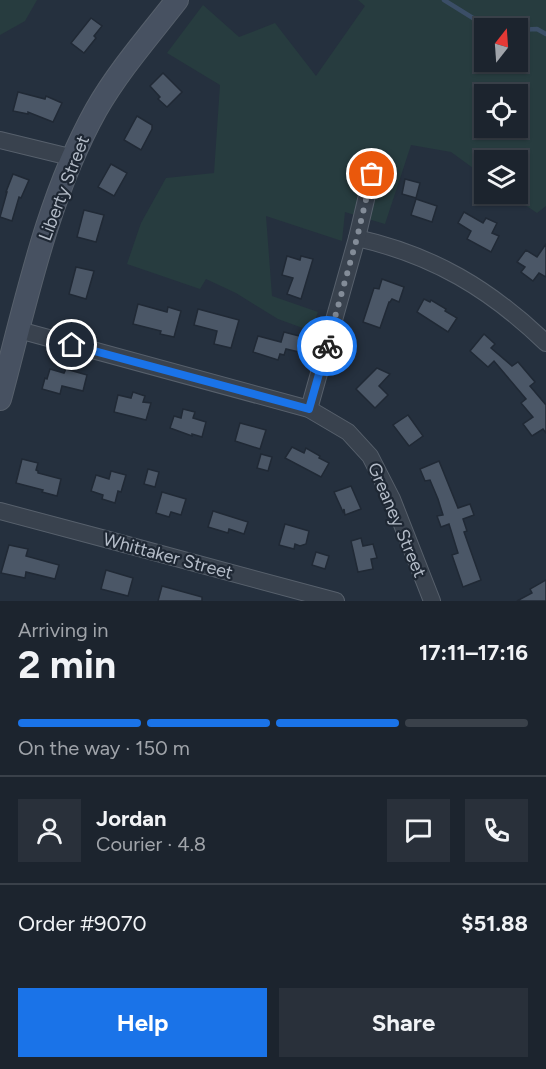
<!DOCTYPE html>
<html lang="en">
<head>
<meta charset="utf-8">
<style>
  body { margin:0; font-family:Figtree,sans-serif; background:#29303a; color:#f1f3f6; height:100vh; display:flex; flex-direction:column; font-size:22px; white-space:nowrap }
  * { box-sizing:border-box; margin:0 }
  p { font-size:20px; color:#a0a4aa }
  .icon { flex:none; width:33px; height:33px; fill:none; stroke:currentColor; stroke-width:2; stroke-linecap:round; stroke-linejoin:round }
  .map { position:relative; height:601px; overflow:hidden }
  .details { display:flex; flex-direction:column; background:#1c242e; flex:1 }
  .details>* { flex:none }
  .needle { width:39px; rotate:17deg }
  .controls { position:absolute; left:474px; top:18px; display:grid; gap:12px }
  .controls a { display:grid; place-items:center; width:54px; height:54px; border-radius:0px; background:#1c242e; box-shadow:0 2px 4px #0004,0 0 0 2px #3a414a; font-size:30px }
  .pin { position:absolute; display:grid; place-items:center; width:51px; height:51px; color:#fff; margin:-26px; border:3px solid #fff; border-radius:50%; box-shadow:0 2px 6px #0007 }
  .courier { position:absolute; display:grid; place-items:center; width:60px; height:60px; margin:-30px; border:4px solid #1a73e8; border-radius:50%; background:#fff; color:#222; box-shadow:0 2px 8px #0007 }
  .head em { font-style:normal; font-weight:700 }
  .head div { display:flex; flex-direction:column-reverse }
  .head { display:flex; align-items:center; justify-content:space-between; height:102px; padding:0 18px }
  h1 { font-size:39px; font-weight:700; line-height:45px }
  .bar { display:grid; grid-template-columns:repeat(4,1fr); gap:9px 6px; align-content:center; height:72px; padding:0 18px }
  .bar i { height:8px; border-radius:4px; background:#3a414a }
  .bar .on { background:#1a73e8 }
  .bar p { grid-column:span 4 }
  .line { display:flex; align-items:center; gap:15px; padding:0 18px; border-top:2px solid #3a414a }
  .line div { flex:1 }
  .round { display:grid; place-items:center; flex:none; width:63px; height:63px; border-radius:0px; background:#29303a }
  .action { display:flex; gap:12px; margin-top:auto; padding:12px 18px }
  .action a { flex:1; height:69px; border-radius:0px; background:#1a73e8; color:#fff; font-size:24px; font-weight:700; line-height:69px; text-align:center }
  .action a+a { background:#29303a; color:#f1f3f6 }
  .map>svg:first-child { display:block }
  .green { fill:#273c3f; fill-rule:evenodd }
  .lines { fill:none; stroke-linecap:round; stroke-linejoin:round }
  .stream { stroke:#3b4e67; stroke-width:4.5 }
  .building { fill:#4b5767; stroke:#202935; stroke-width:1.5 }
  .street-casing { stroke:#57606c; stroke-width:18 }
  .secondary-casing { stroke:#57606c; stroke-width:24 }
  .street { stroke:#39424e; stroke-width:16 }
  .secondary { stroke:#475161; stroke-width:22 }
  .done { stroke:#838c98; stroke-width:6; stroke-dasharray:0 10.8 }
  .route { stroke:#1a73e8; stroke-width:8 }
  .labels { text-anchor:middle; dominant-baseline:central; stroke-width:4.5; stroke-linejoin:round; paint-order:stroke }
  .street-label { font-size:18px; fill:#b5bdc9; stroke:#1e2733 }
</style>
</head>
<body>
<div class="map">
<svg width="546" height="601" viewBox="0 0 546 601">
  <rect width="100%" height="100%" fill="#25303e"/>
  <!-- green -->
  <g class="green">
    <path d="M0,0H37L25,21L0,35Z"/>
    <path d="M358,0H546V206L537,213L509,194H518V160H484V176L451,152L411,145L385,224L345,212L342,241L266,216L272,296L318,312L311,331L278,319L236,293L206,279L200,289L127,264L141,223L166,178L214,173L220,85L167,53L203,5L239,37L275,23L316,76L365,6ZM484,28H518V62H484ZM484,94H518V128H484Z"/>
  </g>
  <g class="lines">
    <!-- stream -->
    <g class="stream">
      <path d="M444,0L489,28"/>
      <path d="M518,30L537,29L546,34"/>
    </g>
  </g>
  <!-- building -->
  <g class="building">
    <path d="M91,18L102,26L94,36L96,38L84,53L71,43Z"/>
    <path d="M163,73L182,92L167,107L158,99L160,97L150,86Z"/>
    <path d="M18,92L45,99L46,96L62,103L53,122L28,112V114L13,111Z"/>
    <path d="M137,116L152,125V129L141,150L124,140Z"/>
    <path d="M111,164L127,173L114,196L98,187Z"/>
    <path d="M13,174L29,180L21,198L19,197L12,221L0,217L7,192H6Z"/>
    <path d="M405,179L420,183L416,198L402,194Z"/>
    <path d="M416,199L437,206L432,222L411,215Z"/>
    <path d="M84,210L104,215L96,242L77,237Z"/>
    <path d="M464,212L483,223L486,218L497,223L492,233L499,236L491,252L467,239L471,231L458,223Z"/>
    <path d="M546,244V277L539,273L533,281L521,272L525,267L517,262L526,250L537,257Z"/>
    <path d="M287,256L300,260L301,256L313,259L301,299L287,294L293,278L282,275Z"/>
    <path d="M76,267L94,271L86,299L69,294Z"/>
    <path d="M382,279L404,287L399,302L392,299L390,302H389L380,328L363,322L374,288L379,289Z"/>
    <path d="M424,299L430,302L431,300L446,309L445,311L457,318L448,332L417,312Z"/>
    <path d="M138,304L167,312L168,307L181,311L174,337L160,334L161,331L133,324Z"/>
    <path d="M198,309L239,320L231,348L214,344L217,331L194,325Z"/>
    <path d="M284,332L303,337L299,352L286,349L284,355L280,354L278,360L253,352L258,336L281,342Z"/>
    <path d="M484,334L495,344L491,348L512,366L518,362L535,382L530,386L546,405V433L543,429L532,436L523,424L533,417L521,403L526,399L494,361L488,367L470,351Z"/>
    <path d="M377,368L390,374L379,386L388,395L375,408L356,389Z"/>
    <path d="M50,369L64,373L66,369L87,375L83,391L62,386L60,394L42,389L45,378L47,379Z"/>
    <path d="M133,392L145,396L143,402L151,403L146,420L114,412L118,395L131,398Z"/>
    <path d="M183,409L195,412L193,418L206,422L202,437L192,434V436L170,428L174,416L181,418Z"/>
    <path d="M408,415L423,436L409,446L393,425Z"/>
    <path d="M240,423L266,430L260,449L235,441Z"/>
    <path d="M292,447L304,453L306,448L320,456L319,458L329,463L321,477L285,458Z"/>
    <path d="M261,454L272,457L268,471L257,468Z"/>
    <path d="M22,459L38,463L36,470L38,471V473L61,479L57,496L42,492L43,490L16,483Z"/>
    <path d="M439,461L458,508L470,504L474,515L463,519L467,531L464,532L481,580L463,587L452,555L458,553L449,524L441,527L437,516L443,515L438,499L430,480L425,481L420,469Z"/>
    <path d="M148,469L159,472L155,487L144,484Z"/>
    <path d="M111,471L126,475L121,492L118,491L115,503L102,499L103,495L91,491L96,475L109,479Z"/>
    <path d="M351,486L361,509L345,515L344,509L343,512L334,492Z"/>
    <path d="M162,492L186,499L181,515L171,512L169,517L156,513Z"/>
    <path d="M213,511L248,522L244,534L229,529L228,533L208,527Z"/>
    <path d="M285,524L309,531L306,544L300,546L295,544L294,549L279,545Z"/>
    <path d="M361,538L363,546L373,544L377,558L371,559L373,569L358,572L351,541Z"/>
    <path d="M9,545L28,549L26,556L59,565L55,579L26,572L25,578L1,573Z"/>
    <path d="M316,552L329,556L325,569L312,565Z"/>
    <path d="M106,570L133,578L128,596L101,589Z"/>
    <path d="M546,580V601H517L532,593L530,589Z"/>
    <path d="M162,586L202,597V601H158Z"/>
  </g>
  <g class="lines">
    <defs>
      <g id="street">
        <path d="M0,140L74,158"/>
        <path d="M357,238C433,255 490,289 546,343"/>
        <path d="M19,330L309,409L348,432L370,456L392,499L432,601"/>
        <path d="M309,409L357,238L372,174"/>
        <path d="M0,511C112,541 224,570 336,601"/>
      </g>
      <path id="secondary" d="M0,399C26,302 47,198 96,110C119,70 149,36 177,0"/>
    </defs>
    <!-- street casing -->
    <use href="#street" class="street-casing"/>
    <!-- secondary casing -->
    <use href="#secondary" class="secondary-casing"/>
    <!-- street -->
    <use href="#street" class="street"/>
    <!-- secondary -->
    <use href="#secondary" class="secondary"/>
  </g>
  <g class="lines">
    <!-- done -->
    <path class="done" d="M327,346L357,238L372,174"/>
    <!-- route -->
    <path class="route" d="M72,345L309,409L327,346"/>
  </g>
  <g class="labels">
    <!-- street labels -->
    <g class="street-label">
      <text transform="translate(64 188) rotate(-69)">Liberty Street</text>
      <text transform="translate(397 520) rotate(67)">Greaney Street</text>
      <text transform="translate(168 556) rotate(15)">Whittaker Street</text>
    </g>
  </g>
</svg>
<div class="controls">
<a><svg class="needle" viewBox="-14 -14 28 28"><path d="M0-13l5 13h-10z" fill="#e53935"/><path d="M0 13l5-13h-10z" fill="#a0a4aa"/></svg></a>
<a><svg class="icon" aria-label="locate" viewBox="0 0 24 24"><circle cx="12" cy="12" r="6"/><path d="M12 2v4M12 18v4M2 12h4M18 12h4"/></svg></a>
<a><svg class="icon" aria-label="layers" viewBox="0 0 24 24"><path d="M12 4l9 5-9 5-9-5zM3 14l9 5 9-5"/></svg></a>
</div>
<div class="pin" style="left:372px;top:174px;background:#ea580c"><svg class="icon" aria-label="bag" viewBox="0 0 24 24"><path d="M5 8h14l-1 12H6zM9 8a3 3 0 0 1 6 0"/></svg></div>
<div class="pin" style="left:72px;top:345px;background:#1f2937"><svg class="icon" aria-label="home" viewBox="0 0 24 24"><path d="M3 11l9-7 9 7M6 9v11h12V9"/></svg></div>
<div class="courier" style="left:327px;top:346px"><svg class="icon" aria-label="bike" viewBox="0 0 24 24"><circle cx="6" cy="16" r="4"/><circle cx="18" cy="16" r="4"/><path d="M6 16l4-8h5l3 8M10 8l3 8H6M13 5h3"/></svg></div>
</div>
<section class="details">
<div class="head"><div><h1>2 min</h1><p>Arriving in</p></div><em>17:11–17:16</em></div>
<div class="bar"><i class="on"></i><i class="on"></i><i class="on"></i><i></i><p>On the way · 150 m</p></div>
<div class="line" style="height:108px"><a class="round"><svg class="icon" aria-label="person" viewBox="0 0 24 24"><circle cx="12" cy="8" r="4"/><path d="M4 21q1-7 8-7t8 7"/></svg></a><div><b>Jordan</b><p>Courier · 4.8</p></div><a class="round"><svg class="icon" aria-label="chat" viewBox="0 0 24 24"><path d="M4 5h16v11H9l-5 4z"/></svg></a><a class="round"><svg class="icon" aria-label="phone" viewBox="0 0 24 24"><path d="M5 4h4l2 5-3 2q2 4 5 5l2-3 5 2v4C11 20 4 13 5 4z"/></svg></a></div>
<div class="line" style="height:78px"><div>Order #9070</div><b>$51.88</b></div>
<div class="action"><a>Help</a><a>Share</a></div>
</section>
</body>
</html>
